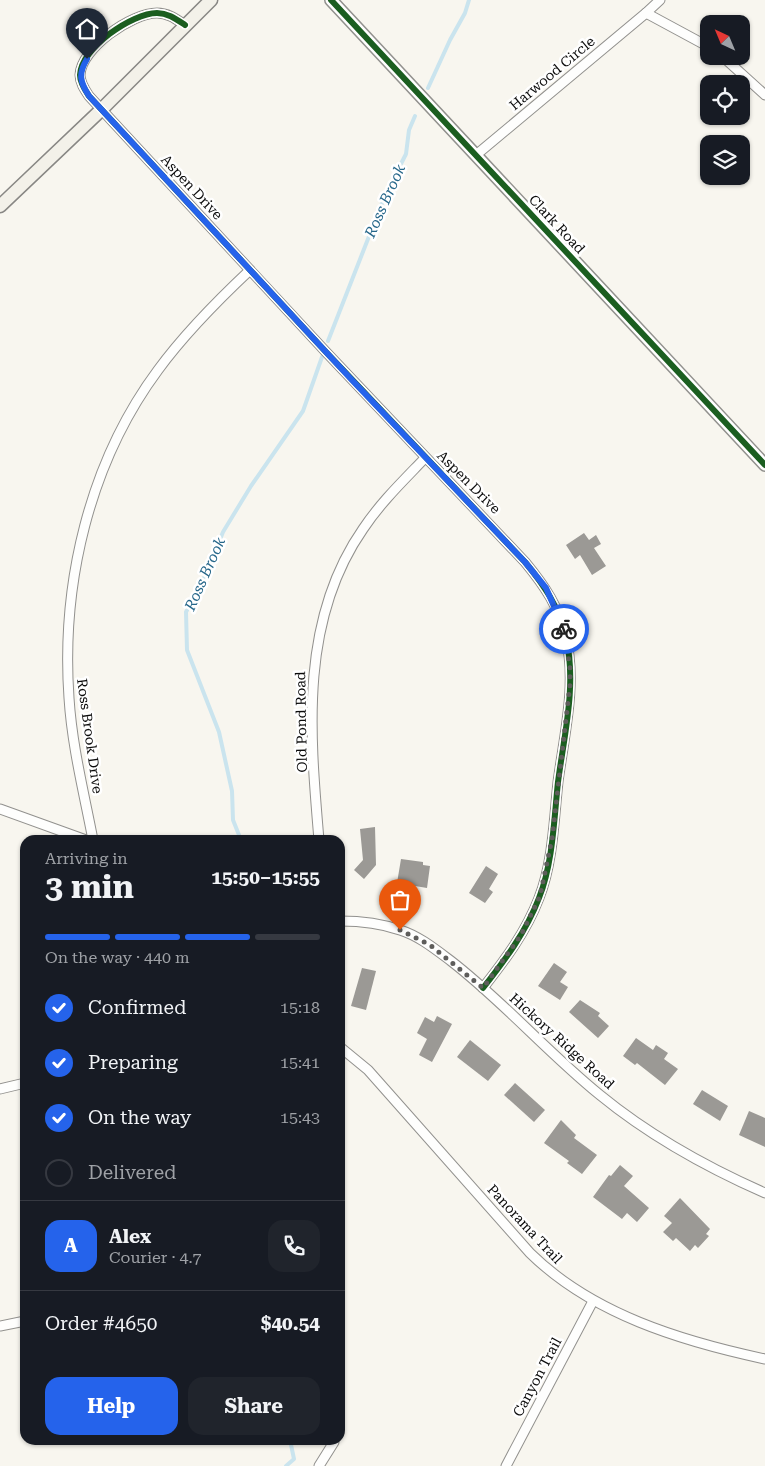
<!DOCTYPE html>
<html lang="en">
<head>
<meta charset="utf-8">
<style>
  body { margin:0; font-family:"Roboto Serif",serif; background:#20242c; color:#f1f3f6; height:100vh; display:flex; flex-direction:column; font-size:19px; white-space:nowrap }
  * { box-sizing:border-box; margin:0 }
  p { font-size:16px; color:#9ea1a6 }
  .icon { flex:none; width:28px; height:28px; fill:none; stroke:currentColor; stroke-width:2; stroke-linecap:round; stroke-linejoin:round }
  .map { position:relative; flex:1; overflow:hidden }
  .sheet { position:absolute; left:20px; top:835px; width:325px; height:610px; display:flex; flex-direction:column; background:#171b24; border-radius:15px; box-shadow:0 1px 4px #0004 }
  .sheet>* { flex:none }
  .needle { width:32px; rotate:316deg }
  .tools { position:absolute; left:700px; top:15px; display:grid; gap:10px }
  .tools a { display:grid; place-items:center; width:50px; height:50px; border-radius:10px; background:#171b24; box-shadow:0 1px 4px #0004; font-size:25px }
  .pin { position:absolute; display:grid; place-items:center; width:42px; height:42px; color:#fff; margin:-51px -21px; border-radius:50% 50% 50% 0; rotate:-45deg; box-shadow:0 0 5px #0007 }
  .pin .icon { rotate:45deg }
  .courier { position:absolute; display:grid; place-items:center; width:50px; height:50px; margin:-25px; border:4px solid #2563eb; border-radius:50%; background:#fff; color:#222; box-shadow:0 1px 6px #0007 }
  .summary em { font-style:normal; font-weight:700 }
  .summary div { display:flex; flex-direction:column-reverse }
  .summary { display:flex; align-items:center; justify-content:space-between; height:85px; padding:0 25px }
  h1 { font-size:32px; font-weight:700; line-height:38px }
  .bar { display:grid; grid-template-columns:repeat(4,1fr); gap:8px 5px; align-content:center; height:60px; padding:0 25px }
  .bar i { height:6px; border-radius:4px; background:#363941 }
  .bar .active { background:#2563eb }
  .bar p { grid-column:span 4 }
  .line { display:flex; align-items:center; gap:12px; padding:0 25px; border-top:1px solid #363941 }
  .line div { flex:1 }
  .round { display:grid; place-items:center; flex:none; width:52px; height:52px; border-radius:15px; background:#20242c }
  ol { padding:0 25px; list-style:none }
  li { display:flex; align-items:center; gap:15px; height:55px }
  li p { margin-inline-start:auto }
  li .icon { padding:5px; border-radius:50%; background:#2563eb; color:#fff; stroke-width:4 }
  li:last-child { color:#9ea1a6 }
  li i { width:28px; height:28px; border:2px solid #363941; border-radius:50% }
  .primary-button { display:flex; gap:10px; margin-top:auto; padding:10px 25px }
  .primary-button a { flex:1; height:58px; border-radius:15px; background:#2563eb; color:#fff; font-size:20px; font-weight:700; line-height:58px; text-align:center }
  .primary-button a+a { background:#20242c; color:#f1f3f6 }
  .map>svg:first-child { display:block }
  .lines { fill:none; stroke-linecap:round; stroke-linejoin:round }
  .stream { stroke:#cae4ee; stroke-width:4 }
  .building { fill:#9b9995 }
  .minor-casing { stroke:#92918e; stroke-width:11 }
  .tertiary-casing { stroke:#92918e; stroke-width:14 }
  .secondary-casing { stroke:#888784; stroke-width:15 }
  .minor { stroke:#fefefd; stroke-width:9 }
  .tertiary { stroke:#fefefd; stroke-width:11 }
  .secondary { stroke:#f3f1e9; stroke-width:12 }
  .cycleway-casing { stroke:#fff; stroke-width:9 }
  .cycleway { stroke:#1b5e20; stroke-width:6 }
  .done { stroke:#5e5d5b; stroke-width:5; stroke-dasharray:0 9 }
  .route { stroke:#2563eb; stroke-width:6 }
  .labels { text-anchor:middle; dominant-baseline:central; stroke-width:5; stroke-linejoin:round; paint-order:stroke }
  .street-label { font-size:14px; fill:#0b0b0b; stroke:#fff }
  .water-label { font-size:15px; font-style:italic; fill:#26678a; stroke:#fff }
</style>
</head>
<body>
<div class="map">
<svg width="765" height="1466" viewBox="0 0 765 1466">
  <rect width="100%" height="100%" fill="#f8f6ef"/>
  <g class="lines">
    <!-- stream -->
    <g class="stream">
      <path d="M428,88L450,40L465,13L469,0"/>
      <path d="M328,341L386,193L406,154L409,130L415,116"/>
      <path d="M241,840L233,820L232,791L219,732L187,650L186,612L206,574L223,532L251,486L303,411L322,357"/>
      <path d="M286,1466L294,1459L290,1440"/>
    </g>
  </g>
  <!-- building -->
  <g class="building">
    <path d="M584,533L589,540L596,535L601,544L594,548L606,566L592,575L580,555L575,559L566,545Z"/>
    <path d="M375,827L376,865L364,879L354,870L363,860L360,829Z"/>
    <path d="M401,859L423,862V865L430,866L427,888L397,883Z"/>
    <path d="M486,866L498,874L489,889L493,892L485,903L469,893Z"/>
    <path d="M554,963L567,972L560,982L568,987L560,1000L538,986Z"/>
    <path d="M362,968L376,971L366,1010L351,1006Z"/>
    <path d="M580,1000L600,1013L598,1016L609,1026L598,1038L569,1012Z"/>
    <path d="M437,1016L452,1024L432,1062L419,1055L427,1039L417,1033L425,1017L434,1022Z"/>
    <path d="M636,1038L653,1050L656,1045L668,1053L664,1059L678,1069L665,1085L637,1063L635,1065L623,1056Z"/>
    <path d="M470,1040L501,1065L488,1081L457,1057Z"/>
    <path d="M515,1083L545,1110L534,1122L504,1095Z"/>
    <path d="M702,1090L728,1106L720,1121L693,1104Z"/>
    <path d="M749,1111L765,1118V1147L739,1135Z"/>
    <path d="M561,1120L576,1135L574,1138L597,1155L582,1174L567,1163L569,1161L544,1143Z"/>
    <path d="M620,1165L633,1176L624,1186L649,1208L637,1222L627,1213L622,1219L593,1197L609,1175L611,1176Z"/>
    <path d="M680,1198L710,1229L706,1234L709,1236L698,1248L695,1245L690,1251L676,1238L673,1241L663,1232L672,1223L664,1216Z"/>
  </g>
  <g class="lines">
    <defs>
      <g id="minor">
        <path d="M660,0L646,13L709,47"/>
        <path d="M185,25C176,19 168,13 157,13C132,13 81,48 80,75C80,83 85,90 89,96L326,352L525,562C544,585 560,608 566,638C577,684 564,736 558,782C554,819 553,863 539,898C526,932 505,960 483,988"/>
        <path d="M722,56L765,95"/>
        <path d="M476,155L646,13"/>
        <path d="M0,809L86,840"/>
        <path d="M93,840C84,793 72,746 69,698C61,584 89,463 158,370C185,333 217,301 250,270"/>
        <path d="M319,840C310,734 299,621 363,529C381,502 403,481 425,458"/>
        <path d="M340,921C360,921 380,923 400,930C419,936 435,949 451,961C504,1002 548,1053 600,1095C650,1136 706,1167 765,1193"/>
        <path d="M340,1047L368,1070L530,1253C592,1314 681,1341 765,1359"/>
        <path d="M0,1089L25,1083"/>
        <path d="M0,1326L25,1321"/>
        <path d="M319,1466L334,1442"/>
        <path d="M506,1466L593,1301"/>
      </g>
      <path id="tertiary" d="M331,0L765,465"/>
      <path id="secondary" d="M0,206L101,110L211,0"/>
    </defs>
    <!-- minor casing -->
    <use href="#minor" class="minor-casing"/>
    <!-- tertiary casing -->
    <use href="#tertiary" class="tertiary-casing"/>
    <!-- secondary casing -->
    <use href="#secondary" class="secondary-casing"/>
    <!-- minor -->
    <use href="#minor" class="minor"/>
    <!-- tertiary -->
    <use href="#tertiary" class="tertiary"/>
    <!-- secondary -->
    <use href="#secondary" class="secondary"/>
    <defs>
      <g id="cycleway">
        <path d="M331,0L765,465"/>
        <path d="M185,25C176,19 168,13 157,13C132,13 81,48 80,75C80,83 85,90 89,96L326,352L525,562C544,585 560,608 566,638C577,684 564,736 558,782C554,819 553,863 539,898C526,932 505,960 483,988"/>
      </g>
    </defs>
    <!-- cycleway casing -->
    <use href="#cycleway" class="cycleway-casing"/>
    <!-- cycleway -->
    <use href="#cycleway" class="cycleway"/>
  </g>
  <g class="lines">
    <!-- done -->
    <path class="done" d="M400,930L430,945L483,988L521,935L540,896L552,839L570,685V668L564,629"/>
    <!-- route -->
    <path class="route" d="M87,59C78,74 80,82 89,96L351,379L525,562L546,588L564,629"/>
  </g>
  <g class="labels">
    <!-- street labels -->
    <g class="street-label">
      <text transform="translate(552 73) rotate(-40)">Harwood Circle</text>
      <text transform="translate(192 187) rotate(47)">Aspen Drive</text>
      <text transform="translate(557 224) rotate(47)">Clark Road</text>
      <text transform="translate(469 482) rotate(45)">Aspen Drive</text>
      <text transform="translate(301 722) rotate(-91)">Old Pond Road</text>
      <text transform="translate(90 736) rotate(82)">Ross Brook Drive</text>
      <text transform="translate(562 1041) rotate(42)">Hickory Ridge Road</text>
      <text transform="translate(525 1224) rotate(47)">Panorama Trail</text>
      <text transform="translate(537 1377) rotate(-62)">Canyon Trail</text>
    </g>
    <!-- water labels -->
    <g class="water-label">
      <text transform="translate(385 201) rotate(-66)">Ross Brook</text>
      <text transform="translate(205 574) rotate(-66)">Ross Brook</text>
    </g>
  </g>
</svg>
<div class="tools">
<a><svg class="needle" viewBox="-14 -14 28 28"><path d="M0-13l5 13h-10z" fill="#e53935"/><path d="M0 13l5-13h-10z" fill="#9ea1a6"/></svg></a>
<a><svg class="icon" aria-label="locate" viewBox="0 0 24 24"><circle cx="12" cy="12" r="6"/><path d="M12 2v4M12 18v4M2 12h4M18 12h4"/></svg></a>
<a><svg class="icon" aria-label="layers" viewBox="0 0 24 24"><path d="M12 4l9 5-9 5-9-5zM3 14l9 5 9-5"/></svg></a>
</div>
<div class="pin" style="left:400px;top:930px;background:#ea580c"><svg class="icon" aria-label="bag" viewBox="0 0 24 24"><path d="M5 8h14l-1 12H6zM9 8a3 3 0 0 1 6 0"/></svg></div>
<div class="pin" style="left:87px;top:59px;background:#1f2937"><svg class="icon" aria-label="home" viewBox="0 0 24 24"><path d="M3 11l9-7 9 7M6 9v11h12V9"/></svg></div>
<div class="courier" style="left:564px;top:629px"><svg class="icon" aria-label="bike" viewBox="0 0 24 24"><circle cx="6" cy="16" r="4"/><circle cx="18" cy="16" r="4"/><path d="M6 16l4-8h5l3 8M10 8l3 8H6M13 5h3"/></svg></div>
<section class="sheet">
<div class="summary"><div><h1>3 min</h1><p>Arriving in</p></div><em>15:50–15:55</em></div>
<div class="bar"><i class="active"></i><i class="active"></i><i class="active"></i><i></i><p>On the way · 440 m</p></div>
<ol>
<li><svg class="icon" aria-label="check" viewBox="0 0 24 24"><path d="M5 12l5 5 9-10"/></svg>Confirmed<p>15:18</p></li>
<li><svg class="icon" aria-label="check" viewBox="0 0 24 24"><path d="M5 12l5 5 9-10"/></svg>Preparing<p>15:41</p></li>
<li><svg class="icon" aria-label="check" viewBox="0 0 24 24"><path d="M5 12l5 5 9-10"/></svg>On the way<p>15:43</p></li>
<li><i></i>Delivered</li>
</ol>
<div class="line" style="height:90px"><b class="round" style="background:#2563eb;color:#fff">A</b><div><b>Alex</b><p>Courier · 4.7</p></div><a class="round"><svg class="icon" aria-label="phone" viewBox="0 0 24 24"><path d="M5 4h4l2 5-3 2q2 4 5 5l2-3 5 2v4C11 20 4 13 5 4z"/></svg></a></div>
<div class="line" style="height:65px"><div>Order #4650</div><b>$40.54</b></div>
<div class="primary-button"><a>Help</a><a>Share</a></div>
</section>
</div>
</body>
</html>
